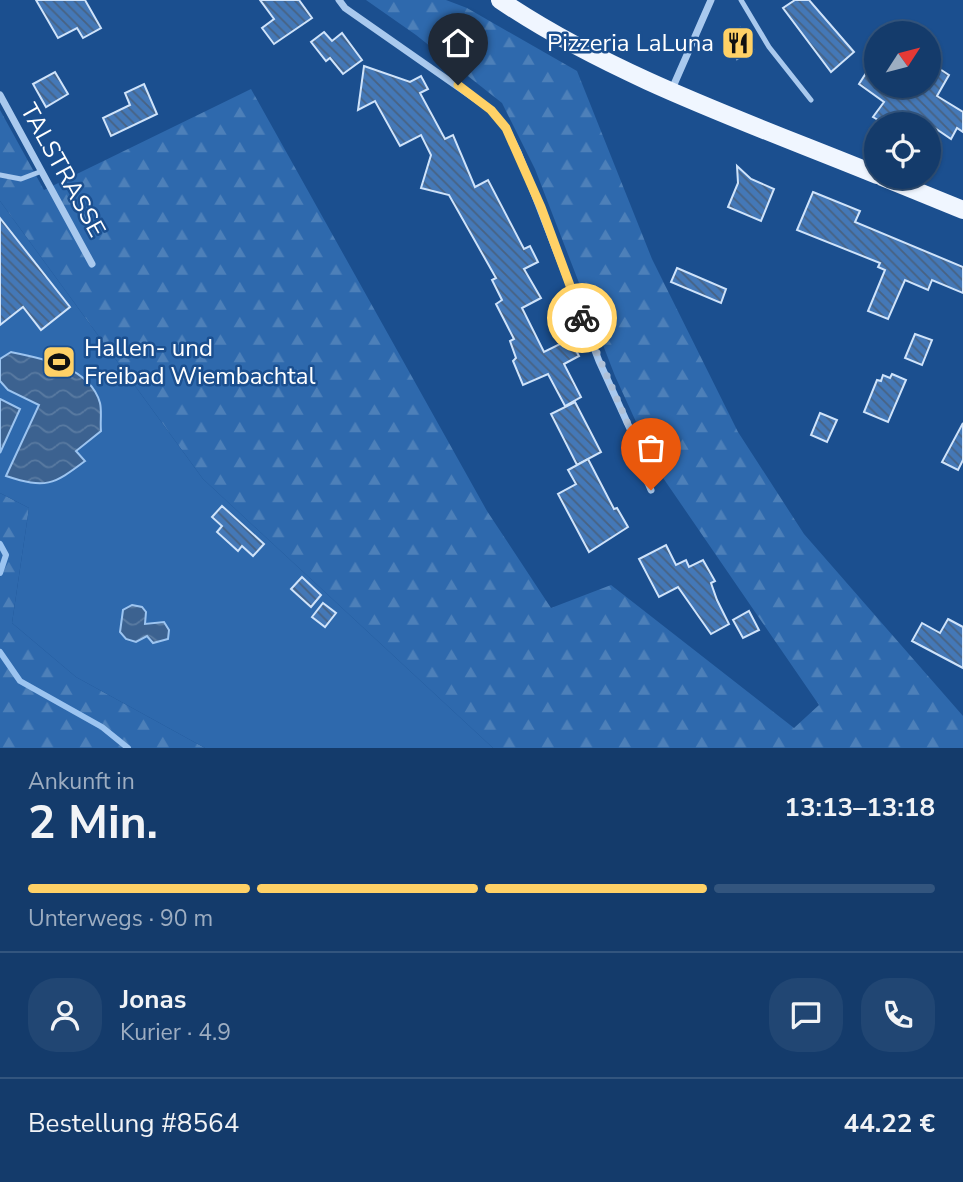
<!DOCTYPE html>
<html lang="de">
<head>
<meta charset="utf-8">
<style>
  body { margin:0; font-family:"Nunito Sans",sans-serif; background:#214673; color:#f1f3f6; height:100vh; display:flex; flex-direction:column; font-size:26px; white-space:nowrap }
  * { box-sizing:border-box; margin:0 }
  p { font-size:23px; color:#9dadc1 }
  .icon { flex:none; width:38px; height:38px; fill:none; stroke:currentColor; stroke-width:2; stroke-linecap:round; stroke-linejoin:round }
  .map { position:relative; height:748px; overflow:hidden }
  .sheet { display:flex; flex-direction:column; background:#143b6b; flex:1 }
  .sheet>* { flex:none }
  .needle { width:46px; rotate:54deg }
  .controls { position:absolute; left:864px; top:21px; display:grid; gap:14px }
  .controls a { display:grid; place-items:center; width:77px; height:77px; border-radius:50%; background:#143b6b; box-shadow:0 2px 5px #0004,0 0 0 2px #33557e; font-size:35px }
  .pin { position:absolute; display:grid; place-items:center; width:60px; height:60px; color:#fff; margin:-72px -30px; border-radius:50% 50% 50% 0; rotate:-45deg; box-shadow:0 0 7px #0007 }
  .pin .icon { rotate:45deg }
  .courier { position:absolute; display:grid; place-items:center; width:70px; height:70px; margin:-35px; border:5px solid #ffd166; border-radius:50%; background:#fff; color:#222; box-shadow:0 2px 9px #0007 }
  .headline em { font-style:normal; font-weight:700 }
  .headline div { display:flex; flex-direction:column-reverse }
  .headline { display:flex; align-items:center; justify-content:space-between; height:119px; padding:0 28px }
  h1 { font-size:46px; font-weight:700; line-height:52px }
  .bar { display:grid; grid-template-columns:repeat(4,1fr); gap:10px 7px; align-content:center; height:84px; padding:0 28px }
  .bar i { height:9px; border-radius:5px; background:#33557e }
  .bar .selected { background:#ffd166 }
  .bar p { grid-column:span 4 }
  .line { display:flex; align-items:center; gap:18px; padding:0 28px; border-top:2px solid #33557e }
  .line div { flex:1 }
  .round { display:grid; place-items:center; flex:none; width:74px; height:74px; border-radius:28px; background:#214673 }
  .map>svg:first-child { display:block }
  .forest { fill:url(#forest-firs) }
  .garden { fill:#2e69ad }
  .water { fill:url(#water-waves); stroke:#9cc4f0; stroke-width:2 }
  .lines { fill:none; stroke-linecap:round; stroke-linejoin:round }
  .stream { stroke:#9cc4f0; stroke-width:6 }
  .building { fill:url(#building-back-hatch); stroke:#cfe3fa; stroke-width:2 }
  .service { stroke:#a9c9ee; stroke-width:5 }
  .minor { stroke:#a9c9ee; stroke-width:7 }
  .primary { stroke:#f0f6ff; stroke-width:18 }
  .done { stroke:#afc1d8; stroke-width:7; stroke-dasharray:0 12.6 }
  .route { stroke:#ffd166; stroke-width:9 }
  .labels { text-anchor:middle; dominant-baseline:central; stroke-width:5; stroke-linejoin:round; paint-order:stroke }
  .poi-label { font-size:24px; fill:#fff; stroke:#1b4f8f; text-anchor:end }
  .street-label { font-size:24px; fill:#fff; stroke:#1b4f8f }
</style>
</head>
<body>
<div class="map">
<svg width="963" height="748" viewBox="0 0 963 748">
  <defs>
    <pattern id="forest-firs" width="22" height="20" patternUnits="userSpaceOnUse" patternTransform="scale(1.75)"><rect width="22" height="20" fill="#2e69ad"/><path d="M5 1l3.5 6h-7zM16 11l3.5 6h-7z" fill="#4d80b9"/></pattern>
    <pattern id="water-waves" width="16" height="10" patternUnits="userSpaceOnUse" patternTransform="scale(1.75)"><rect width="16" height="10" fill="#3c6290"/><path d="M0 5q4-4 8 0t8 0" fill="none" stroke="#597aa1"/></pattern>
    <pattern id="building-back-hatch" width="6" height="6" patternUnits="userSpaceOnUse" patternTransform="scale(1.75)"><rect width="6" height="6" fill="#4478b7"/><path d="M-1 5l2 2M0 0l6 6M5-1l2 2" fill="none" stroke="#486282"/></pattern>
  </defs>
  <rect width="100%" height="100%" fill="#1b4f8f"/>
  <!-- forest -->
  <g class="forest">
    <path d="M366,0H446L467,8L577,71L652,259L738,432L804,534L963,716V748H493L203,479L0,201V110L44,190L251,89L487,511L551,608L611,585L794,728L819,705L659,472L615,376L535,169L502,103L416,35Z"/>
    <path d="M0,493L29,508L12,623L76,677L205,748H0Z"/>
  </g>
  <!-- garden -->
  <path class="garden" d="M0,201L203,479L493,748H205L76,677L12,623L29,508L0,493Z"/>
  <!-- water -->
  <g class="water">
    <path d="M11,352C42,358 90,367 100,403C102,411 100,423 101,431L76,451L85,461C53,485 46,489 6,476L39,405L8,390L0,381V359Z"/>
    <path d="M0,399L20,409L0,453Z"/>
    <path d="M132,605L142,607L146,612L145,624L164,622L169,630L168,639L153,643L147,636L136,642L126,639L120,632L123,610Z"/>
  </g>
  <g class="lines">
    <!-- stream -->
    <g class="stream">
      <path d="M0,544L6,555L0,573"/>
      <path d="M0,652L20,681L102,727L128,748"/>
    </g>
  </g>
  <!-- building -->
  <g class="building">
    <path d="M36,0H85L101,28L83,38L77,28L58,38Z"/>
    <path d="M260,0H299L312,18L274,44L262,28L274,19Z"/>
    <path d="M795,0H809L854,52L831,72L783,8Z"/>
    <path d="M740,28L753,49L737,59L724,38Z"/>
    <path d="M324,32L332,41L342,33L362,60L343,74L330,58L326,61L311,42Z"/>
    <path d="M877,56V86H929V62L949,75L937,96L963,112V132L957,128L951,139L929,124H885L873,117L884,102L859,84Z"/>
    <path d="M364,66L410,82L421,76L428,89L420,93L445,139L453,135L475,187L488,180L524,249L530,246L538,262L524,269L541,298L522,308L544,352L570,339L579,356L564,364L581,397L565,406L548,374L523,385L513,361L516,358L510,341L514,339L496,304L502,300L492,280L496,278L449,195L421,188L431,155L421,135L400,146L375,101L358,110Z"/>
    <path d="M55,72L68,94L46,107L33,84Z"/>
    <path d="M144,84L157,114L111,136L103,118L130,105L125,93Z"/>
    <path d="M737,166L751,179L774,189L761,221L728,207L738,183Z"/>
    <path d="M813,192L860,211L855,222L963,267V293L932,280L928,290L905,280L888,319L868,311L885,270L878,267L880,263L797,230Z"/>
    <path d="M0,218L70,307L41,330L23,307L0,325Z"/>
    <path d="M677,268L726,289L721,303L671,282Z"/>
    <path d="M915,334L932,340L922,365L905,358Z"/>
    <path d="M892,374L906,380L888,422L864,412L877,380L881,381L883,375L890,378Z"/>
    <path d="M575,402L601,452L577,465L551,414Z"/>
    <path d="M820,413L837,420L827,442L811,435Z"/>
    <path d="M963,423V460L958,470L942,462Z"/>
    <path d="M588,459L614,509L617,508L628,527L589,552L558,494L576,484L568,470Z"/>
    <path d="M222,506L264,544L253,556L242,546L238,551L217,532L222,526L212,517Z"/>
    <path d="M666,545L676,565L686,560L689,567L703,560L715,581L711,583L717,600L729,624L711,634L678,587L659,597L639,559Z"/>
    <path d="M302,577L321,595L311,607L291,589Z"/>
    <path d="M323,603L336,613L325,627L312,617Z"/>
    <path d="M749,611L759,630L743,638L733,620Z"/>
    <path d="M948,619L963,627V668L912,641L922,623L940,633Z"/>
  </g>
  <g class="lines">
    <!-- service -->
    <g class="service">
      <path d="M741,0L769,47L811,100"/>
      <path d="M0,175L21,179L42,171"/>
    </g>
    <!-- minor -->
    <g class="minor">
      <path d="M339,0L345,8L491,110L506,128L518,152L599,361L631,431L637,457L651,490"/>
      <path d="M672,89L711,0"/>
      <path d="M0,95L92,264"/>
    </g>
    <!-- primary -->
    <g class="primary">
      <path d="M500,0C612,76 752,124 877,175"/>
      <path d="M882,177L963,210"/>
    </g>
  </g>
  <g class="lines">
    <!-- done -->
    <path class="done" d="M582,318L631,431L637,457L651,490"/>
    <!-- route -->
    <path class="route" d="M458,85L491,110L506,128L541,207L582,318"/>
  </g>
  <!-- icons -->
  <defs>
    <symbol id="restaurant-square" viewBox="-11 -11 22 22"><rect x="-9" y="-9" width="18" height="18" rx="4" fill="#ffd166" stroke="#1b4f8f"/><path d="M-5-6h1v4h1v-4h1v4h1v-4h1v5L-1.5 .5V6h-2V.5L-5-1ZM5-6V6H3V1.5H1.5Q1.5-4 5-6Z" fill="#111"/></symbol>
    <symbol id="stadium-square" viewBox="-11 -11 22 22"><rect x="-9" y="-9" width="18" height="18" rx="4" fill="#ffd166" stroke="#1b4f8f"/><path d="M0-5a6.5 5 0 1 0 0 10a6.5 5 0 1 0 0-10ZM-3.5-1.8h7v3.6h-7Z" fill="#111"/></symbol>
  </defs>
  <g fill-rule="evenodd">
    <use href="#restaurant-square" x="719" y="24" width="38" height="38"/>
    <use href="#stadium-square" x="40" y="343" width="38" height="38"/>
  </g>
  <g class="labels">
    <!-- poi labels -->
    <g class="poi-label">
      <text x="714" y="43">Pizzeria LaLuna</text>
      <text x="84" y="348" text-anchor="start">Hallen- und<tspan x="84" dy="28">Freibad Wiembachtal</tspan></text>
    </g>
    <!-- street labels -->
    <g class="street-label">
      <text transform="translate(63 170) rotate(61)">TALSTRASSE</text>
    </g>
  </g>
</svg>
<div class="controls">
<a><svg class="needle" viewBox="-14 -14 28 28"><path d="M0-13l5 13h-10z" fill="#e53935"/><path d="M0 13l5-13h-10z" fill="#9dadc1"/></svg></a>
<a><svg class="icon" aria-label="locate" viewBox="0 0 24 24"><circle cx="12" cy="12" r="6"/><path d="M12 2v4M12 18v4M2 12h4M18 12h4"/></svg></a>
</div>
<div class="pin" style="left:651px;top:490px;background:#ea580c"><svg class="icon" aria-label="bag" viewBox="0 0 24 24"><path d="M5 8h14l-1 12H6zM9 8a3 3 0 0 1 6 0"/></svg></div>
<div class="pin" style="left:458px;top:85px;background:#1f2937"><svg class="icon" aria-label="home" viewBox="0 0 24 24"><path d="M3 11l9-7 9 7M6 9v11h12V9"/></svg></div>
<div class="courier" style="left:582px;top:318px"><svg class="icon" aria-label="bike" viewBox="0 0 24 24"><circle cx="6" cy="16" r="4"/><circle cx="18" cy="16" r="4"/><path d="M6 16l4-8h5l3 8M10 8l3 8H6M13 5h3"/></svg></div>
</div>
<section class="sheet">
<div class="headline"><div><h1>2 Min.</h1><p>Ankunft in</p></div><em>13:13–13:18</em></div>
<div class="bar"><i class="selected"></i><i class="selected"></i><i class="selected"></i><i></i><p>Unterwegs · 90 m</p></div>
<div class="line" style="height:126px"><a class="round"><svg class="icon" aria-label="person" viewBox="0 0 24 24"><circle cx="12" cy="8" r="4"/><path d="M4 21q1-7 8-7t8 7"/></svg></a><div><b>Jonas</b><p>Kurier · 4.9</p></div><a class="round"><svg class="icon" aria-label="chat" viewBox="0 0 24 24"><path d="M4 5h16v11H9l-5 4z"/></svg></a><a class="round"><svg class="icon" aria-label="phone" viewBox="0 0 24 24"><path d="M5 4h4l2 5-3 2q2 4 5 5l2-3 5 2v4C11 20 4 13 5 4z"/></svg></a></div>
<div class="line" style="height:91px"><div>Bestellung #8564</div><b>44.22 €</b></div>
</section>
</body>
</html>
